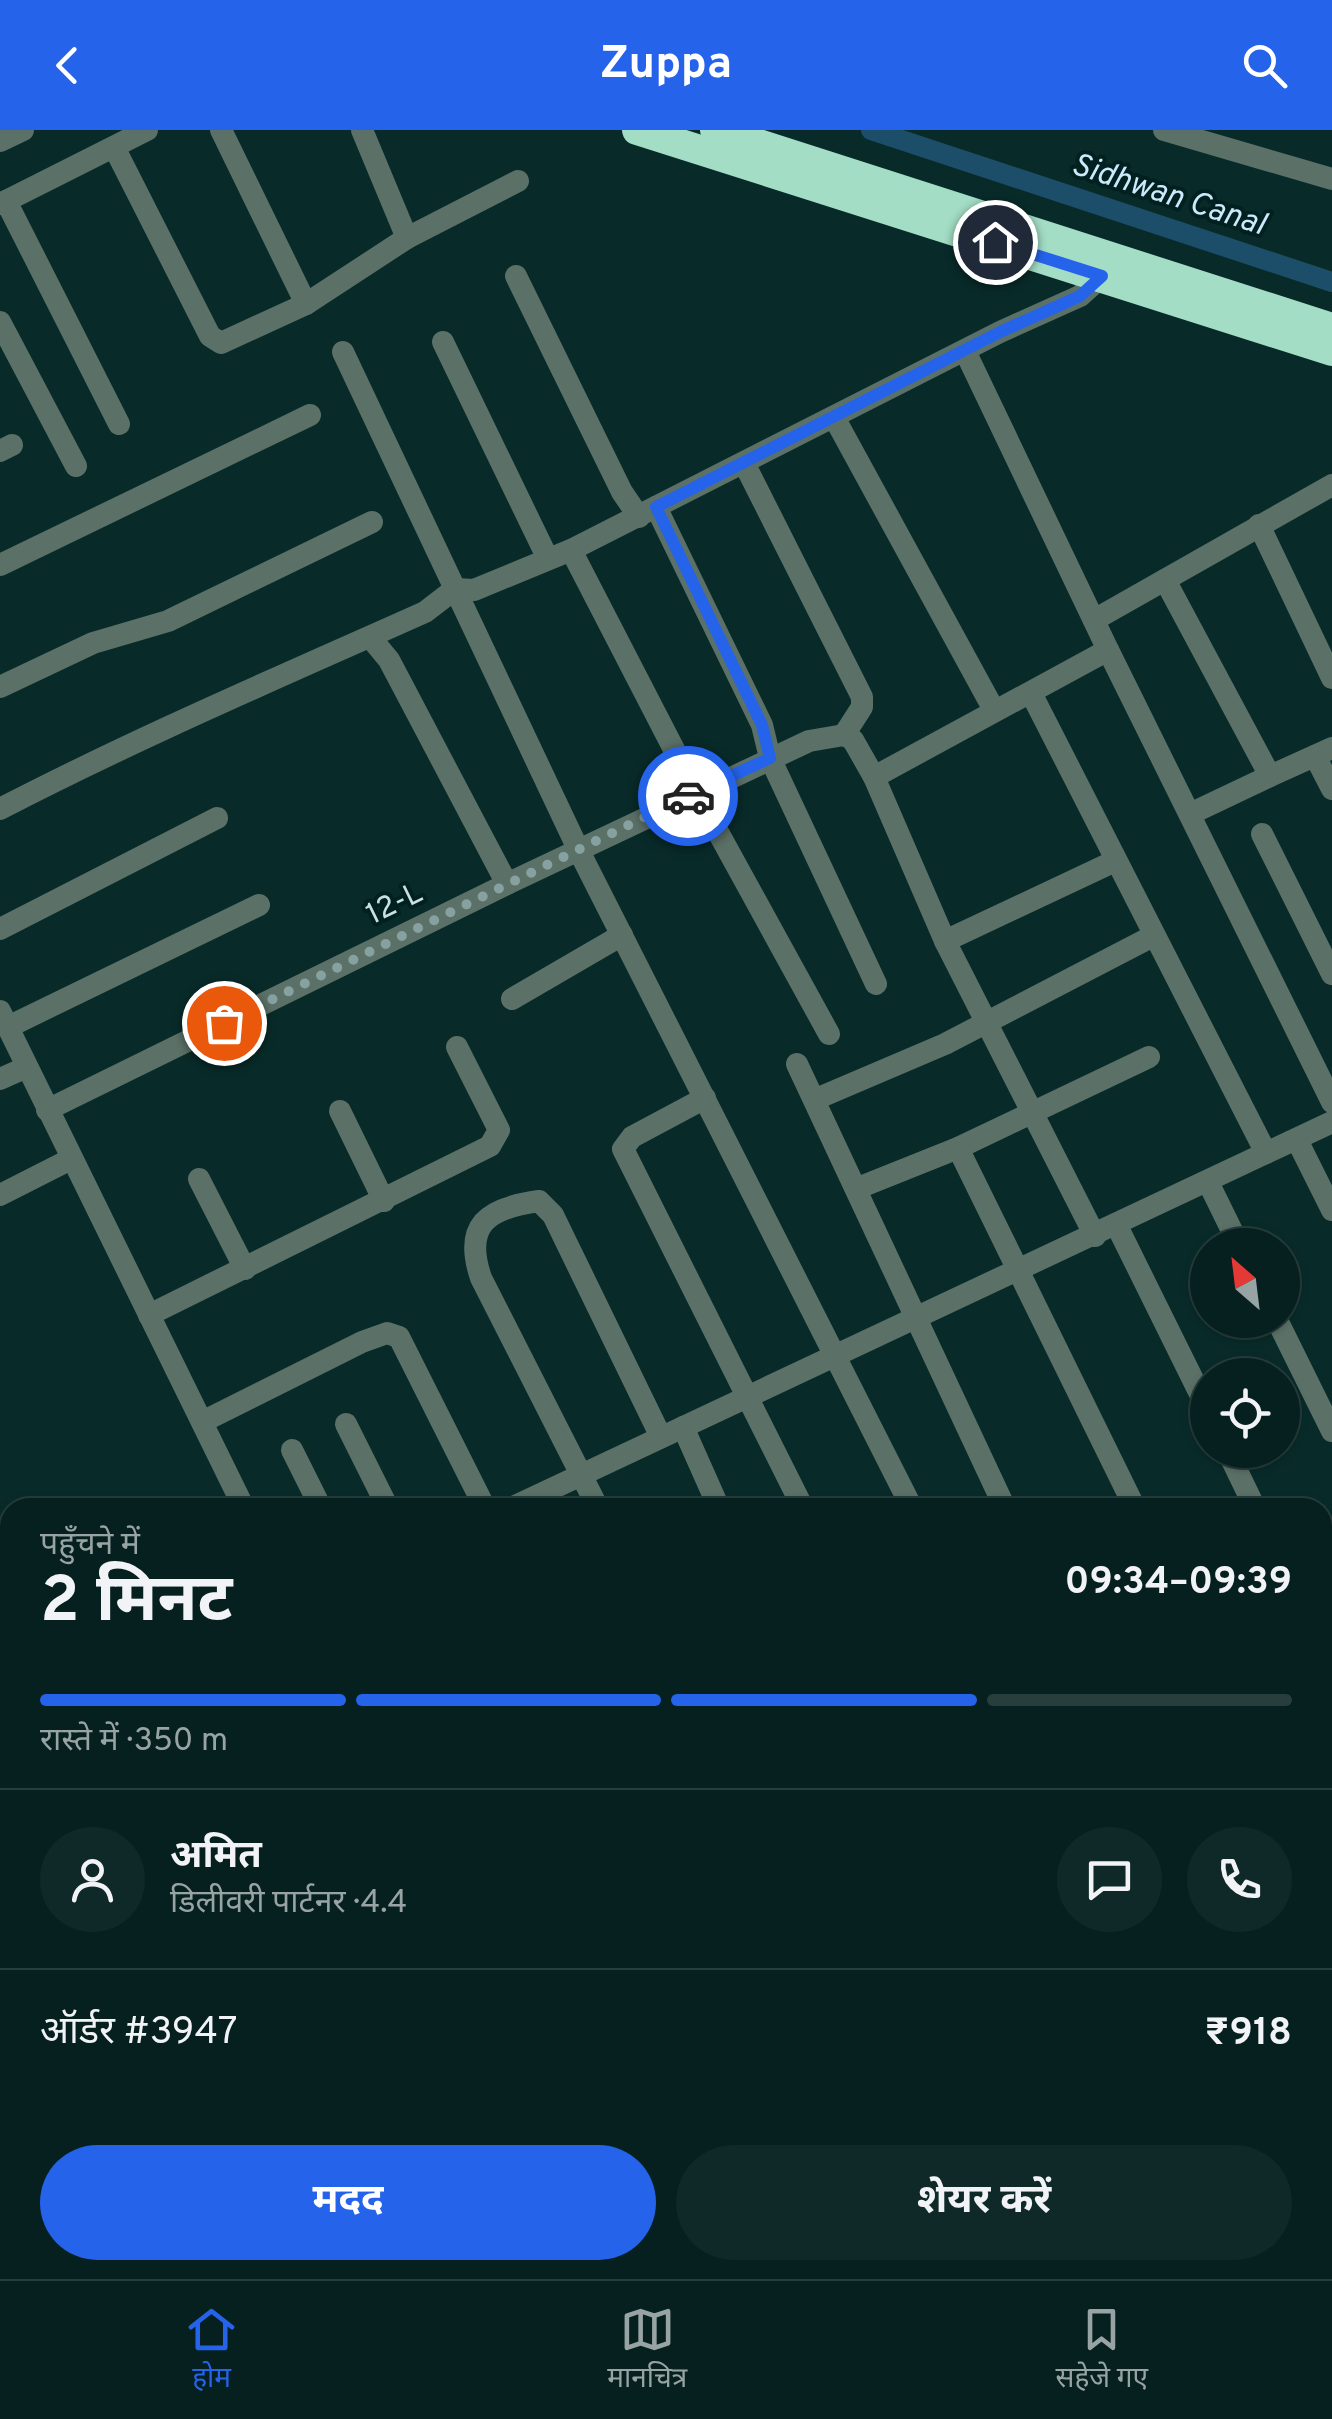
<!DOCTYPE html>
<html lang="hi">
<head>
<meta charset="utf-8">
<style>
  body { margin:0; font-family:Overpass,"Noto Sans Devanagari",sans-serif; background:#0f2828; color:#f1f3f6; height:100vh; display:flex; flex-direction:column; font-size:38px; white-space:nowrap }
  * { box-sizing:border-box; margin:0 }
  p { font-size:32px; color:#98a3a4 }
  .icon { flex:none; width:55px; height:55px; fill:none; stroke:currentColor; stroke-width:2; stroke-linecap:round; stroke-linejoin:round }
  .map { position:relative; flex:1; overflow:hidden }
  .details { position:absolute; left:0px; top:1368px; width:1332px; height:782px; display:flex; flex-direction:column; background:#06201f; border-radius:30px 30px 0 0; box-shadow:0 2px 8px #0004,0 0 0 2px #273e3d }
  .details>* { flex:none }
  .needle { width:65px; rotate:332deg }
  .tools { position:absolute; left:1190px; top:1098px; display:grid; gap:20px }
  .tools a { display:grid; place-items:center; width:110px; height:110px; border-radius:50%; background:#06201f; box-shadow:0 2px 8px #0004,0 0 0 2px #273e3d; font-size:50px }
  .pin { position:absolute; display:grid; place-items:center; width:85px; height:85px; color:#fff; margin:-42px; border:5px solid #fff; border-radius:50%; box-shadow:0 2px 10px #0007 }
  .courier { position:absolute; display:grid; place-items:center; width:100px; height:100px; margin:-50px; border:8px solid #2563eb; border-radius:50%; background:#fff; color:#222; box-shadow:0 2px 12px #0007 }
  .headline em { font-style:normal; font-weight:700 }
  .headline div { display:flex; flex-direction:column-reverse }
  .headline { display:flex; align-items:center; justify-content:space-between; height:170px; padding:0 40px }
  h1 { font-size:65px; font-weight:700; line-height:75px }
  .bar { display:grid; grid-template-columns:repeat(4,1fr); gap:15px 10px; align-content:center; height:120px; padding:0 40px }
  .bar i { height:12px; border-radius:8px; background:#273e3d }
  .bar .on { background:#2563eb }
  .bar p { grid-column:span 4 }
  .line { display:flex; align-items:center; gap:25px; padding:0 40px; border-top:2px solid #273e3d }
  .line div { flex:1 }
  .round { display:grid; place-items:center; flex:none; width:105px; height:105px; border-radius:52px; background:#0f2828 }
  .action { display:flex; gap:20px; margin-top:auto; padding:20px 40px }
  .action a { flex:1; height:115px; border-radius:60px; background:#2563eb; color:#fff; font-size:40px; font-weight:700; line-height:115px; text-align:center }
  .action a+a { background:#0f2828; color:#f1f3f6 }
  header { display:flex; justify-content:space-between; align-items:center; height:130px; padding:0 40px; background:#2563eb; color:#fff; font-size:45px; font-weight:700 }
  .tab-bar { display:flex; justify-content:space-around; align-items:center; height:140px; border-top:2px solid #273e3d; background:#06201f; font-size:28px; color:#98a3a4 }
  .tab-bar a { display:grid; justify-items:center; gap:5px }
  .tab-bar .on { color:#2563eb }
  .map>svg:first-child { display:block }
  .lines { fill:none; stroke-linecap:round; stroke-linejoin:round }
  .canal { stroke:#1d4e69; stroke-width:20 }
  .minor { stroke:#5b7168; stroke-width:22 }
  .highway { stroke:#a3ddc5; stroke-width:30 }
  .done { stroke:#86a19f; stroke-width:10; stroke-dasharray:0 18 }
  .route { stroke:#2563eb; stroke-width:12 }
  .labels { text-anchor:middle; dominant-baseline:central; stroke-width:8; stroke-linejoin:round; paint-order:stroke }
  .street-label { font-size:30px; fill:#cae1df; stroke:#002120 }
  .water-label { font-size:32px; font-style:italic; fill:#cde9fc; stroke:#002120 }
</style>
</head>
<body>
<header><svg class="icon" aria-label="back" viewBox="0 0 24 24"><path d="M15 5l-7 7 7 7"/></svg>Zuppa<svg class="icon" aria-label="search" viewBox="0 0 24 24"><circle cx="10" cy="10" r="6"/><path d="M15 15l6 6"/></svg></header>
<div class="map">
<svg width="1332" height="2149" viewBox="0 0 1332 2149">
  <rect width="100%" height="100%" fill="#082b29"/>
  <g class="lines">
    <!-- canal -->
    <path class="canal" d="M871,0L1332,152"/>
    <!-- minor -->
    <g class="minor">
      <path d="M221,0L306,174"/>
      <path d="M362,0L407,108"/>
      <path d="M1164,0L1332,49"/>
      <path d="M0,11L23,0"/>
      <path d="M114,17L210,206L221,213L306,174L407,108L518,51"/>
      <path d="M6,71L119,294"/>
      <path d="M0,74L147,0"/>
      <path d="M516,146L622,362L639,387"/>
      <path d="M0,192L76,336"/>
      <path d="M443,212L548,429"/>
      <path d="M965,221L1108,520"/>
      <path d="M343,222L579,721L912,1378"/>
      <path d="M835,289L994,580"/>
      <path d="M0,321L12,315"/>
      <path d="M745,335L862,567V577L844,605"/>
      <path d="M656,377L762,595L770,628L876,854"/>
      <path d="M1259,395L1332,548"/>
      <path d="M571,420L1000,202L1080,166L1102,146"/>
      <path d="M0,435L310,285"/>
      <path d="M1165,450L1270,646L1332,618"/>
      <path d="M1094,490L1332,355"/>
      <path d="M370,507L389,530L507,754"/>
      <path d="M0,557L93,513L168,491L372,392"/>
      <path d="M1031,563L1266,1023"/>
      <path d="M1315,626L1332,659"/>
      <path d="M0,679C139,607 282,546 425,482L455,459L474,460L571,420L696,662L829,904"/>
      <path d="M1190,684L1270,646"/>
      <path d="M1262,704L1332,844"/>
      <path d="M0,799L217,688"/>
      <path d="M945,811L1115,731"/>
      <path d="M512,869L622,805"/>
      <path d="M0,881L244,1378"/>
      <path d="M8,897L259,775"/>
      <path d="M797,934L1005,1378"/>
      <path d="M0,949L27,937"/>
      <path d="M705,968L632,1007L623,1019L803,1378"/>
      <path d="M816,969L945,914L1153,806"/>
      <path d="M47,980L507,754L809,611L844,605L853,610L874,647"/>
      <path d="M340,981L384,1071"/>
      <path d="M1297,1010L1332,1080"/>
      <path d="M958,1018L1135,1378"/>
      <path d="M199,1049L245,1139"/>
      <path d="M1208,1052L1239,1115"/>
      <path d="M858,1058L958,1018L1149,927"/>
      <path d="M0,1065L71,1029"/>
      <path d="M1117,1096L1208,1280"/>
      <path d="M1095,1106L945,811L874,647L1108,520L1332,972"/>
      <path d="M149,1185L490,1016L499,1000L457,917"/>
      <path d="M1277,1190L1332,1301"/>
      <path d="M202,1292L362,1212L387,1203L399,1207L485,1378"/>
      <path d="M346,1294L388,1378"/>
      <path d="M683,1297L719,1378"/>
      <path d="M292,1320L321,1378"/>
      <path d="M1227,1320L1255,1378"/>
      <path d="M511,1378L1332,992"/>
      <path d="M598,1378L481,1148C463,1095 487,1078 539,1071L553,1085L661,1307"/>
      <path d="M1322,1512L1332,1529"/>
      <path d="M0,1557L10,1560"/>
      <path d="M1322,1572L1332,1567"/>
      <path d="M0,1976L10,1970"/>
      <path d="M1322,1987L1332,1992"/>
      <path d="M1322,2046L1332,2040"/>
      <path d="M289,2140L293,2149"/>
      <path d="M600,2140L605,2149"/>
      <path d="M1112,2140L1126,2149"/>
      <path d="M1322,2140L1327,2149"/>
      <path d="M1057,2149L1076,2140"/>
      <path d="M1138,2149L1154,2140"/>
    </g>
    <!-- highway -->
    <g class="highway">
      <path d="M637,0L1332,221"/>
      <path d="M715,0L1332,198"/>
    </g>
  </g>
  <g class="lines">
    <!-- done -->
    <path class="done" d="M224,893L688,666"/>
    <!-- route -->
    <path class="route" d="M688,666L770,628L762,595L656,377L1000,202L1080,166L1102,146L995,112"/>
  </g>
  <g class="labels">
    <!-- street labels -->
    <g class="street-label">
      <text transform="translate(395 775) rotate(-26)">12-L</text>
    </g>
    <!-- water labels -->
    <g class="water-label">
      <text transform="translate(1168 66) rotate(18)">Sidhwan Canal</text>
    </g>
  </g>
</svg>
<div class="tools">
<a><svg class="needle" viewBox="-14 -14 28 28"><path d="M0-13l5 13h-10z" fill="#e53935"/><path d="M0 13l5-13h-10z" fill="#98a3a4"/></svg></a>
<a><svg class="icon" aria-label="locate" viewBox="0 0 24 24"><circle cx="12" cy="12" r="6"/><path d="M12 2v4M12 18v4M2 12h4M18 12h4"/></svg></a>
</div>
<div class="pin" style="left:224px;top:893px;background:#ea580c"><svg class="icon" aria-label="bag" viewBox="0 0 24 24"><path d="M5 8h14l-1 12H6zM9 8a3 3 0 0 1 6 0"/></svg></div>
<div class="pin" style="left:995px;top:112px;background:#1f2937"><svg class="icon" aria-label="home" viewBox="0 0 24 24"><path d="M3 11l9-7 9 7M6 9v11h12V9"/></svg></div>
<div class="courier" style="left:688px;top:666px"><svg class="icon" aria-label="car" viewBox="0 0 24 24"><path d="M5 17H2v-5l4-1 3-4h7l3 4 3 1v5h-3M9 17h6M6 11h13"/><circle cx="7" cy="17" r="2"/><circle cx="17" cy="17" r="2"/></svg></div>
<section class="details">
<div class="headline"><div><h1>2 मिनट</h1><p>पहुँचने में</p></div><em>09:34–09:39</em></div>
<div class="bar"><i class="on"></i><i class="on"></i><i class="on"></i><i></i><p>रास्ते में · 350 m</p></div>
<div class="line" style="height:180px"><a class="round"><svg class="icon" aria-label="person" viewBox="0 0 24 24"><circle cx="12" cy="8" r="4"/><path d="M4 21q1-7 8-7t8 7"/></svg></a><div><b>अमित</b><p>डिलीवरी पार्टनर · 4.4</p></div><a class="round"><svg class="icon" aria-label="chat" viewBox="0 0 24 24"><path d="M4 5h16v11H9l-5 4z"/></svg></a><a class="round"><svg class="icon" aria-label="phone" viewBox="0 0 24 24"><path d="M5 4h4l2 5-3 2q2 4 5 5l2-3 5 2v4C11 20 4 13 5 4z"/></svg></a></div>
<div class="line" style="height:130px"><div>ऑर्डर #3947</div><b>₹918</b></div>
<div class="action"><a>मदद</a><a>शेयर करें</a></div>
</section>
</div>
<nav class="tab-bar">
<a class="on"><svg class="icon" aria-label="home" viewBox="0 0 24 24"><path d="M3 11l9-7 9 7M6 9v11h12V9"/></svg>होम</a>
<a><svg class="icon" aria-label="map" viewBox="0 0 24 24"><path d="M3 6l6-2 6 2 6-2v14l-6 2-6-2-6 2zM9 4v14M15 6v14"/></svg>मानचित्र</a>
<a><svg class="icon" aria-label="saved" viewBox="0 0 24 24"><path d="M7 4h10v16l-5-4-5 4z"/></svg>सहेजे गए</a>
</nav>
</body>
</html>
